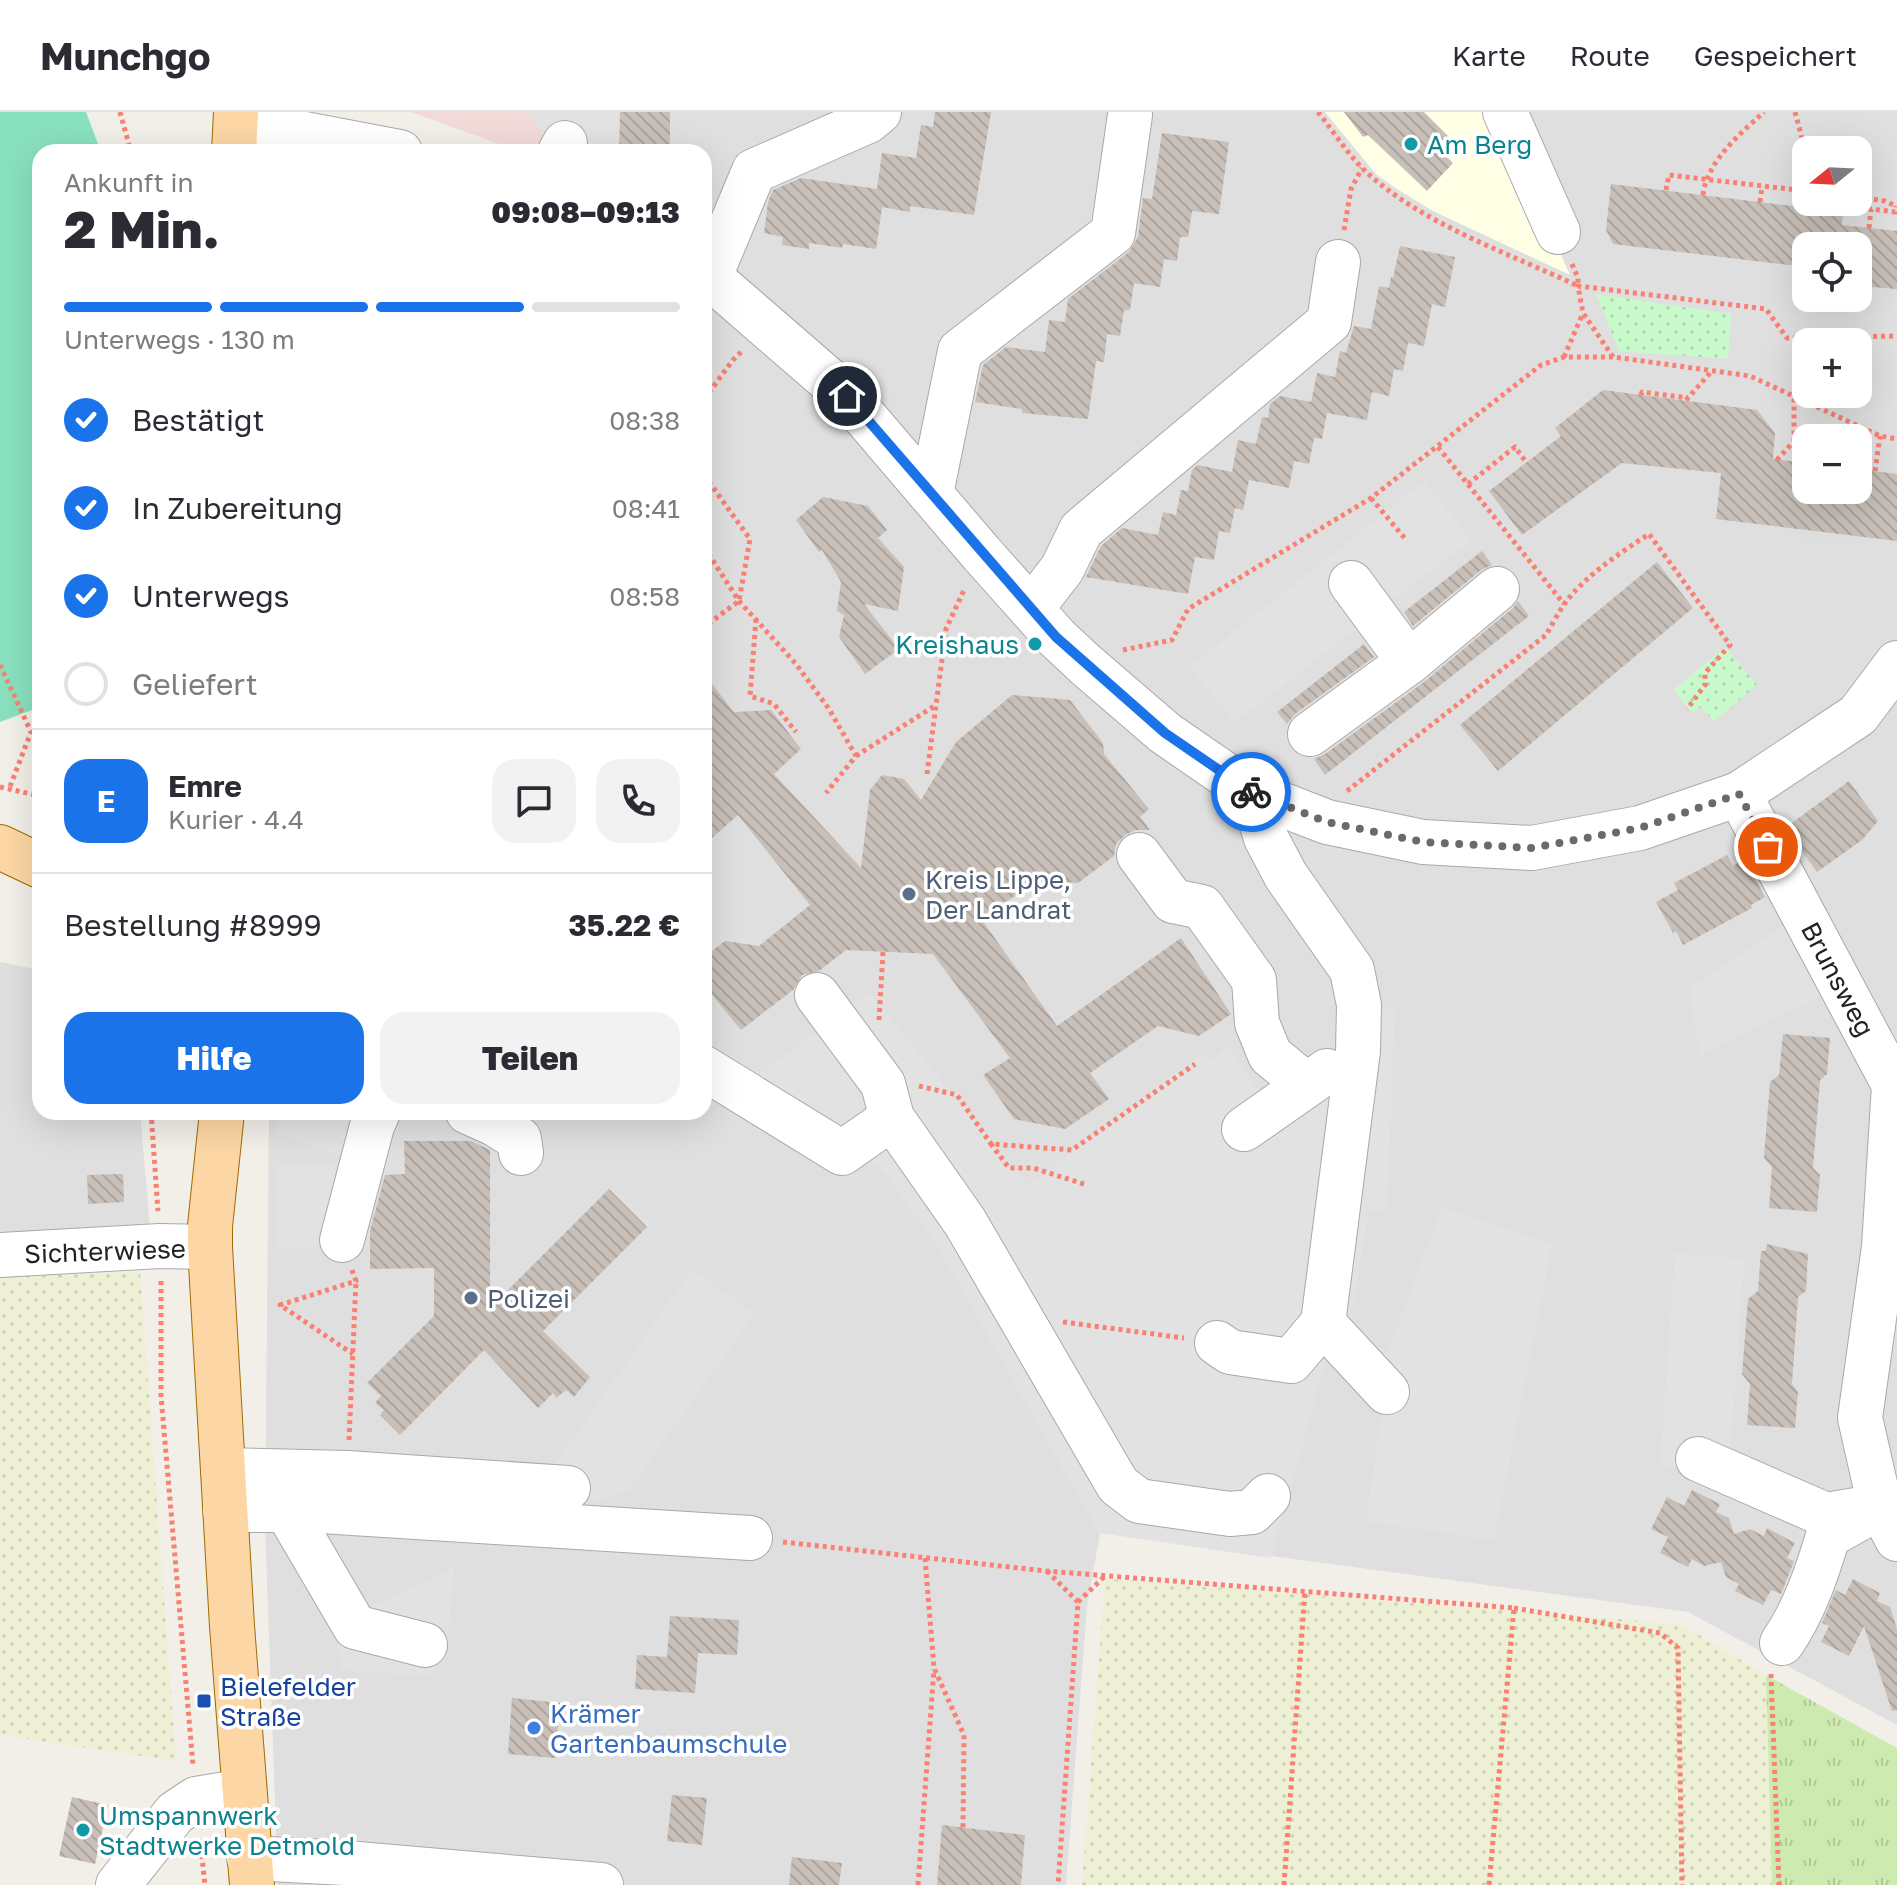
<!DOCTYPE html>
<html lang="de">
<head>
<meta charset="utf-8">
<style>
  body { margin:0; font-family:"Golos Text",sans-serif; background:#f2f2f3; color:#2b2b33; height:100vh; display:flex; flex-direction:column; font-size:30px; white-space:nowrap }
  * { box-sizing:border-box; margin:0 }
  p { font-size:26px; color:#7c7c81 }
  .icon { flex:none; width:44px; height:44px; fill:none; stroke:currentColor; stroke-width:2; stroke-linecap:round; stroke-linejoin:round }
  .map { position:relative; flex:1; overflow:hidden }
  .sheet { position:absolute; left:32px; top:32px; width:680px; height:976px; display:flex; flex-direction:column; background:#fff; border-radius:24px; box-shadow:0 8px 32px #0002 }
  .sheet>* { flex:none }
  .needle { width:52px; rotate:252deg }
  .controls { position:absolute; left:1792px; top:24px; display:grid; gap:16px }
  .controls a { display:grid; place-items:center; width:80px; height:80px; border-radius:16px; background:#fff; box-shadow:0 8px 32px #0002; font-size:40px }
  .pin { position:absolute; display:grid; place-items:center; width:68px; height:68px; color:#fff; margin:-34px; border:4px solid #fff; border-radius:50%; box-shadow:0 2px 8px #0007 }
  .courier { position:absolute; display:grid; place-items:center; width:80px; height:80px; margin:-40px; border:6px solid #1a73e8; border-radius:50%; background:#fff; color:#222; box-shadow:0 2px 10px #0007 }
  .overview em { font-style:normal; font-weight:800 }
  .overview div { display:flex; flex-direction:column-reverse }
  .overview { display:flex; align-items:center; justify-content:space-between; height:136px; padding:0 32px }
  h1 { font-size:52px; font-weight:800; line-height:60px }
  .bar { display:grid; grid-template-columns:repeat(4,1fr); gap:12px 8px; align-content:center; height:96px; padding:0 32px }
  .bar i { height:10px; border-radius:6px; background:#e1e1e2 }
  .bar .selected { background:#1a73e8 }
  .bar p { grid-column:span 4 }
  .line { display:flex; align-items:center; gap:20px; padding:0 32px; border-top:2px solid #e1e1e2 }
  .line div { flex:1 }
  .round { display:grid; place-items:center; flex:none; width:84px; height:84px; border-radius:24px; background:#f2f2f3 }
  ol { padding:0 32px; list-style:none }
  li { display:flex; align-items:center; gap:24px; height:88px }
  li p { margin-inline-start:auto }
  li .icon { padding:8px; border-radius:50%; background:#1a73e8; color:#fff; stroke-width:4 }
  li:last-child { color:#7c7c81 }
  li i { width:44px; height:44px; border:4px solid #e1e1e2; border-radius:50% }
  .primary-button { display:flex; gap:16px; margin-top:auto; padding:16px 32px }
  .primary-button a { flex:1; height:92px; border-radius:24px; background:#1a73e8; color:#fff; font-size:32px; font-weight:800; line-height:92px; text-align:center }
  .primary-button a+a { background:#f2f2f3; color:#2b2b33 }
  header { display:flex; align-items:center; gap:48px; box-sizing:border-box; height:112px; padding:0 40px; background:#fff; border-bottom:2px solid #e1e1e2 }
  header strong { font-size:38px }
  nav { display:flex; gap:44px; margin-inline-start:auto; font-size:28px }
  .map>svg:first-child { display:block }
  .residential { fill:#e0dfdf; fill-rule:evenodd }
  .commercial { fill:#f2dad9 }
  .education { fill:#ffffe5 }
  .farmland { fill:url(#farmland-dots) }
  .grass { fill:url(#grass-tufts) }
  .park { fill:url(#park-dots) }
  .pitch { fill:#88e0be }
  .parking { fill:#e2e2e2 }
  .building { fill:url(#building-back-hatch) }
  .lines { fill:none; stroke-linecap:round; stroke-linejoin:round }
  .minor-casing { stroke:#a9a9a9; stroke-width:46 }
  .major-casing { stroke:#a06b00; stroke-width:46 }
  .path { stroke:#fa8072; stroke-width:5; stroke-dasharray:4 4; stroke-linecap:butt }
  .minor { stroke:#fff; stroke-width:44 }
  .major { stroke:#fcd6a4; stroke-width:44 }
  .done { stroke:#6b6a68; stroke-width:8; stroke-dasharray:0 14.4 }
  .route { stroke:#1a73e8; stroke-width:10 }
  .culture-dot { fill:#0f9aa8; stroke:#fff; stroke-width:3 }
  .service-dot { fill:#5c6f8a; stroke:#fff; stroke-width:3 }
  .transit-dot { fill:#1a4fb4; stroke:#fff; stroke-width:3 }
  .shop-dot { fill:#3f7fe0; stroke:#fff; stroke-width:3 }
  .labels { text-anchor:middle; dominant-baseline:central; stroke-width:7; stroke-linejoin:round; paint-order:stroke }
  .culture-label { font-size:26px; fill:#0d838f; stroke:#fff; text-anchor:start }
  .service-label { font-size:26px; fill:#4e5e75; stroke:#fff; text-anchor:start }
  .street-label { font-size:26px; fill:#222; stroke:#fff }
  .transit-label { font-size:26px; fill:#164399; stroke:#fff; text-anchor:start }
  .shop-label { font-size:26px; fill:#366cbe; stroke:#fff; text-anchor:start }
</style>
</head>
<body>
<header>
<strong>Munchgo</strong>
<nav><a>Karte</a><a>Route</a><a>Gespeichert</a></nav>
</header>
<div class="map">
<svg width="1897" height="1773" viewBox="0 0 1897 1773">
  <defs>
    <pattern id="farmland-dots" width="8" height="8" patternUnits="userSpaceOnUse" patternTransform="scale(2)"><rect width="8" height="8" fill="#eef0d5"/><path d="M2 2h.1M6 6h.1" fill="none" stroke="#ccceb7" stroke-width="1.8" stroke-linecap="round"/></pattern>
    <pattern id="grass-tufts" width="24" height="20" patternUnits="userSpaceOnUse" patternTransform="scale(2)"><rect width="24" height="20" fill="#cdebb0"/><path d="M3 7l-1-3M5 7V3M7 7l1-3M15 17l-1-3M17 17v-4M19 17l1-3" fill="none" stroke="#b0c997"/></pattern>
    <pattern id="park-dots" width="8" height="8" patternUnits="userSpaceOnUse" patternTransform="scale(2)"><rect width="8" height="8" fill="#c8facc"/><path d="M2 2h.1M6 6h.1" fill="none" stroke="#acd6af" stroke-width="1.8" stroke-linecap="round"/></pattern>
    <pattern id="building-back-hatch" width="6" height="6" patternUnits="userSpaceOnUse" patternTransform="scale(2)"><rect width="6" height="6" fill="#c7bfb8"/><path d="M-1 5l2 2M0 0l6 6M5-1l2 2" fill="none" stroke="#aba49e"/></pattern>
  </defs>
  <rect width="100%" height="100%" fill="#f2efe9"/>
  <!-- residential -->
  <g class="residential">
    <path d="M643,0H1325L1376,62L1394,75L1433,99L1569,162L1498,0H1897V1613L1688,1500L1100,1421L1087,1494L1066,1773H278L265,1413L269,1000H704V40H642ZM1806,38H1858V90H1806ZM1806,134H1858V186H1806ZM1806,230H1858V282H1806ZM1806,326H1858V378H1806Z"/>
    <path d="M0,850L40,858V1000H140L150,1115L0,1125Z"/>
  </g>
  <!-- commercial -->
  <path class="commercial" d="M411,0H643L642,40H521Z"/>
  <!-- education -->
  <path class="education" d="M1325,0H1498L1570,163L1433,99L1394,75L1376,62Z"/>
  <!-- farmland -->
  <g class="farmland">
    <path d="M140,1160L176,1649L0,1623V1165Z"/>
    <path d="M1105,1467L1681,1512L1766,1563L1772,1773H1082Z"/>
  </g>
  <!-- grass -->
  <path class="grass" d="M1766,1563L1897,1636V1773H1772Z"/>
  <!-- park -->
  <g class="park">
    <path d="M1596,182L1731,202L1728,247L1619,239Z"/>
    <path d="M1725,535L1757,573L1714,610L1701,595L1692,601L1674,578Z"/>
  </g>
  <!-- pitch -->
  <path class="pitch" d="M0,0H86L101,40H40V595L0,610Z"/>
  <!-- parking -->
  <g class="parking">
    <path d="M520,0H620L619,40H556L529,3Z"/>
    <path d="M1425,369L1471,428L1235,611L1189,555Z"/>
    <path d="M1785,812L1821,884L1700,944L1689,876Z"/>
    <path d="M869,880L1028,1073L1202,940L1210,949L1227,935L1267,990L1337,944L1372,897H1395L1387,1099L1369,1098L1351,1205L1387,1243L1442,1094L1552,1133L1494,1429L1366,1409L1382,1298L1328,1241L1271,1446L1099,1421L934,1128L883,1059L755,965Z"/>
    <path d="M282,1000H357L342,1044L275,1021Z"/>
    <path d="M276,1053H335L336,1135L277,1136Z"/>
    <path d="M1675,1141L1744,1147L1729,1360L1660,1355Z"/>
    <path d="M692,1157L755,1202L628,1379L595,1390L551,1358Z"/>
    <path d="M454,1456L446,1547L428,1564L342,1558L334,1512Z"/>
  </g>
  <!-- building -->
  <g class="building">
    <path d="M620,0H670V40H619Z"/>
    <path d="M935,0H991L974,103L910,94V100L882,95L876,137L843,132L842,136L809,131V137L782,133L783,125L764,121L768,90L773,78L801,66L877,77L882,41L916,46L921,13L933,15Z"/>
    <path d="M1344,0H1424L1451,27L1440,38L1453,51L1427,79L1368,23L1363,25Z"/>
    <path d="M1162,21L1229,30L1219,102L1192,99L1188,125H1180L1177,149L1164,147L1160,175L1134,171L1130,198H1124L1120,224L1107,222L1104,250L1096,249L1088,307L1022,301V297L975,290L983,253L1006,235L1045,240L1049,208L1065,210L1068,187L1129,140L1138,125L1143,86L1152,87Z"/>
    <path d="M1611,72L1843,100L1842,113L1897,119V177L1858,174V134H1806V155L1613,132L1606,118Z"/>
    <path d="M1400,134L1455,145L1445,195L1432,192L1424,234L1408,231L1403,259L1394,257L1389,284L1372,280L1367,308L1327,301L1322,327L1314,326L1309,352L1294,349L1289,376L1249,368L1243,398L1235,396L1230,421L1219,419L1214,448L1195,445L1188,482L1086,465L1101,434L1122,416L1158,423L1163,400L1176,403L1181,378L1188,379L1192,358L1198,353L1232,360L1238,328L1256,332L1262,305L1268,306L1270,292L1280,284L1311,290L1317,261L1335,265L1340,239L1346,241L1354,214L1371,217L1379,174L1389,176L1391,165L1393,166Z"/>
    <path d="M1603,278L1757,298L1775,321L1773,347L1806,351V378H1858V357L1897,362V429L1716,407L1721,361L1622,351L1522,423L1489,379L1561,324L1555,316Z"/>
    <path d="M823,385L868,394L887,418L878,426L904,455L898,499L864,492L899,537L865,562L839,525L844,503L837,499L841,470L822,438L819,440L796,408Z"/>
    <path d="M1482,439L1492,453L1481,458L1413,514L1404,500Z"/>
    <path d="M1657,450L1693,496L1498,659L1460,613Z"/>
    <path d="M1518,489L1529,504L1325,663L1314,647L1325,642L1424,570L1513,496Z"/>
    <path d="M1364,532L1374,545L1295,602L1287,612L1277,600Z"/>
    <path d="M704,562L734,600L771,598L801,637L774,662L861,756L870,678L882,663L904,667L921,688L956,630L1012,583L1070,588L1103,631L1104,642L1149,697L1140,705L1150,718H1135L1125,723L1116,732L1114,744L1078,771L1035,769L982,808L1057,914L1181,826L1231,902L1199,924L1158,914L1090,961L1109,987L1065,1017L1014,1007L983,963L1010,946L933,842L846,838L819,859L802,863L793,878L741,918L704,873V845L725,829L759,834L810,793L738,703L704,733Z"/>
    <path d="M1849,669L1878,709L1862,728L1817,760L1785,716Z"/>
    <path d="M1727,743L1733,754L1744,747L1765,785L1751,793L1752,796L1683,833L1676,819L1673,821L1656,790L1678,778L1674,771Z"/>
    <path d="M1783,922L1830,926L1827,962L1820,968L1813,1056L1820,1063L1817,1100L1769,1096L1772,1055L1764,1046L1770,970L1779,963Z"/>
    <path d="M404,1029H471L490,1038V1196L609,1077L647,1115L543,1219L590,1265L574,1285L566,1278L556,1286L553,1281L538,1296L484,1238L400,1323L380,1303L384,1298L375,1291L381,1284L367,1271L434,1204V1156L370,1157V1119L385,1063L405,1062Z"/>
    <path d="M123,1062L124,1090L88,1092L87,1063Z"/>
    <path d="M1767,1132L1808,1142L1806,1179L1798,1185L1795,1229L1792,1272L1798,1280L1795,1316L1747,1313L1750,1272L1742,1262L1748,1187L1758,1179L1761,1139H1766Z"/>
    <path d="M1692,1378L1720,1392L1716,1400L1729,1406L1734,1422L1750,1417L1764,1424L1767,1416L1795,1431L1787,1446L1794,1449L1781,1482L1771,1478L1763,1493L1735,1479L1739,1472L1726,1465L1721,1450L1704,1454L1692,1447L1688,1455L1660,1441L1668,1425L1651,1417L1667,1385L1684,1394Z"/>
    <path d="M1853,1467L1880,1481L1877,1489L1890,1495L1897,1517V1598L1892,1599L1864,1514L1849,1544L1821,1530L1829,1514L1822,1511L1836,1478L1845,1483Z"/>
    <path d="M670,1504L739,1508L737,1543L698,1541L695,1581L635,1577L637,1543L667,1545Z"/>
    <path d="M512,1586L560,1591L555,1646L508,1642Z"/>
    <path d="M672,1683L707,1686L702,1733L667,1729Z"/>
    <path d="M72,1685L108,1693L95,1752L59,1744Z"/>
    <path d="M942,1713L1025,1723L1021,1773H937Z"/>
    <path d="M792,1745L842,1751L839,1773H789Z"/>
  </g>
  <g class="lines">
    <defs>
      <g id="minor">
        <path d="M1505,0L1558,120"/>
        <path d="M236,9L400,40"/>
        <path d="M560,40L565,31"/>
        <path d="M704,160L847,284L981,441L1056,525L1086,553L1165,621L1252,681L1327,710L1423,730L1532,736L1640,716L1739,682L1858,603L1897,551"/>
        <path d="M710,164L754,59L868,9L879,0"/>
        <path d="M931,382L960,239L1113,121L1130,3"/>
        <path d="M1031,497L1062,457L1081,418L1329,210L1338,150"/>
        <path d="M1409,550L1497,477"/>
        <path d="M1310,622L1409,550L1351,471"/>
        <path d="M1739,682L1894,973L1884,1135L1860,1306L1880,1394L1897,1427"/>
        <path d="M1139,743L1173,789L1202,795L1254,868L1257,911L1270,943L1306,973"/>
        <path d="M817,883L883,972L892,1006L965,1110L1118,1373L1139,1389L1230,1402L1252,1400L1268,1384"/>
        <path d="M704,956L842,1041L892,1006"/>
        <path d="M468,1000L495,1012L519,1027L521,1041"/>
        <path d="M1244,1017L1327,959"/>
        <path d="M342,1128L372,1014L378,1000"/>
        <path d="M0,1143L160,1134L210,1135"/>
        <path d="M1323,1211L1387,1280"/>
        <path d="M1217,1231L1230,1240L1291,1249L1323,1211L1358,939L1359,893L1352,858L1286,764L1266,726L1252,681"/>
        <path d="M1698,1347L1826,1403L1880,1394"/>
        <path d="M223,1358L347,1361L568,1376"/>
        <path d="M286,1397L355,1515L425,1533"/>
        <path d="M225,1398H305L750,1426"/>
        <path d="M1782,1531C1804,1499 1817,1461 1828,1424L1871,1400"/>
        <path d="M249,1746L346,1751L601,1773"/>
        <path d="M118,1773L175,1701L196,1687L244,1679"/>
      </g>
      <g id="major">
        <path d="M234,40L236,0"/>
        <path d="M0,735L40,754"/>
        <path d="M222,1000L210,1114V1135L232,1514L252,1773"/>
      </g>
    </defs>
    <!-- minor casing -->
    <use href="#minor" class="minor-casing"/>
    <!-- major casing -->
    <use href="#major" class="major-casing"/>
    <!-- path -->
    <g class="path">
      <path d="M120,0L131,40"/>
      <path d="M1318,0C1333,19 1347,41 1364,58C1420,111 1508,141 1578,174"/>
      <path d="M1795,0L1802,26L1812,38"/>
      <path d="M1666,78L1669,63L1806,79"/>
      <path d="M1703,83C1707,49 1740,22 1764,0"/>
      <path d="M1858,85L1885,89L1896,94"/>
      <path d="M1760,90L1762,74"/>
      <path d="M1816,97V90L1837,92L1838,90"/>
      <path d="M1869,116L1871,97L1895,100L1896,94"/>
      <path d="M1344,118L1351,77L1362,56"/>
      <path d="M1572,152L1578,166V174"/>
      <path d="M1564,245L1583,201"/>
      <path d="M1613,245L1583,201L1578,174L1766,197L1787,226L1897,224"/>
      <path d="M1641,283L1642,280L1688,286"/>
      <path d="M704,287L733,248L743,238"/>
      <path d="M1686,288L1711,260"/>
      <path d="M704,334L708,330"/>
      <path d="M1438,335L1564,492"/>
      <path d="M1777,348L1794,329V284"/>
      <path d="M1875,359L1880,324"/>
      <path d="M704,363L750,427L739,489L704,515"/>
      <path d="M1468,372L1515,335L1526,350"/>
      <path d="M1371,386L1407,429"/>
      <path d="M704,435L739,489L796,552L829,597L856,644L826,681"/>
      <path d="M756,507L750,584L774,592L796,620"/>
      <path d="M1123,538L1172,528L1188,497L1371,386L1541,253L1564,245H1614L1750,264L1880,324L1897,327"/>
      <path d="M0,553L31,620L9,677"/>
      <path d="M856,644L936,593"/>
      <path d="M927,662L946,517L965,476"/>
      <path d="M0,675L40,684"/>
      <path d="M1347,679L1546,523C1552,513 1558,501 1565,491C1586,463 1620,441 1649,422L1730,533L1705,561V573L1687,597"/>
      <path d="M879,908L883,840"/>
      <path d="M919,974L957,983L991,1032"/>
      <path d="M151,1000L158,1099"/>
      <path d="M1084,1072L1033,1056H1009L991,1032L1072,1038L1195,952"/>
      <path d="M352,1158L356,1169L280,1193L353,1242"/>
      <path d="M161,1169V1284L193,1653"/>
      <path d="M1063,1210L1184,1226"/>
      <path d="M349,1328L356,1169"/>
      <path d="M783,1430L1046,1459L1514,1496L1489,1773"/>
      <path d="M925,1446L934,1556L964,1623L963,1716"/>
      <path d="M1047,1459L1078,1490L1058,1773"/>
      <path d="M1078,1490L1106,1463"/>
      <path d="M1514,1496L1660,1521L1678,1536L1682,1773"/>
      <path d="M1771,1562L1779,1773"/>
      <path d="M200,1727L205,1773"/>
      <path d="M918,1773L934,1557"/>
      <path d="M1284,1773L1305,1478"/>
    </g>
    <!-- minor -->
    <use href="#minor" class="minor"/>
    <!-- major -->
    <use href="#major" class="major"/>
  </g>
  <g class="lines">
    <!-- done -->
    <path class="done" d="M1251,680L1327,710L1423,730L1532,736L1640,716L1739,682L1768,735"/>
    <!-- route -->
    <path class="route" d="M847,284L1056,525L1165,621L1251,680"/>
  </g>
  <!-- markers -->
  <g class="culture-dot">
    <circle cx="1411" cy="32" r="8"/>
    <circle cx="1035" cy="532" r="8"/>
    <circle cx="83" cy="1718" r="8"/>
  </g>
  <g class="service-dot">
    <circle cx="909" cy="782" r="8"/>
    <circle cx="471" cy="1186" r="8"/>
  </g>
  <rect class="transit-dot" x="196" y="1581" width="16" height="16" rx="4"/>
  <circle class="shop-dot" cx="534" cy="1616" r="8"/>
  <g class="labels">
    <!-- culture labels -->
    <g class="culture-label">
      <text x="1427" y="32">Am Berg</text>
      <text x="1019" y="532" text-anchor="end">Kreishaus</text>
      <text x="99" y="1703">Umspannwerk<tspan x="99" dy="30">Stadtwerke Detmold</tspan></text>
    </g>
    <!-- service labels -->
    <g class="service-label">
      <text x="925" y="767">Kreis Lippe,<tspan x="925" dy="30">Der Landrat</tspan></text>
      <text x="487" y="1186">Polizei</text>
    </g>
    <!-- street labels -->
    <g class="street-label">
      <text transform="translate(1838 867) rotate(62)">Brunsweg</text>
      <text transform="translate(105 1139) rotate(-2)">Sichterwiese</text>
    </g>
    <!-- transit labels -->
    <g class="transit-label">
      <text x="220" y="1574">Bielefelder<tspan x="220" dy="30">Straße</tspan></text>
    </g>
    <!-- shop labels -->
    <g class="shop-label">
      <text x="550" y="1601">Krämer<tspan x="550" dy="30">Gartenbaumschule</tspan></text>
    </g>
  </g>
</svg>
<div class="controls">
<a><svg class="needle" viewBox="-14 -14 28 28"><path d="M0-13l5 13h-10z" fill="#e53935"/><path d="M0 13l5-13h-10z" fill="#7c7c81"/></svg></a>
<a><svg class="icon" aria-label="locate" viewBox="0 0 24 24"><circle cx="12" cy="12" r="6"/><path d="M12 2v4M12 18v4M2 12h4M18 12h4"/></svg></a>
<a>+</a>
<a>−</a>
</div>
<div class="pin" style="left:1768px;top:735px;background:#ea580c"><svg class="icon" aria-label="bag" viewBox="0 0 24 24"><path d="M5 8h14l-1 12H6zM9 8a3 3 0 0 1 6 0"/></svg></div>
<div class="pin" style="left:847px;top:284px;background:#1f2937"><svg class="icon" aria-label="home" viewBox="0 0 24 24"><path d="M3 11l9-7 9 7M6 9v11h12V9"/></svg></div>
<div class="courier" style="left:1251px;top:680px"><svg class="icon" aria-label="bike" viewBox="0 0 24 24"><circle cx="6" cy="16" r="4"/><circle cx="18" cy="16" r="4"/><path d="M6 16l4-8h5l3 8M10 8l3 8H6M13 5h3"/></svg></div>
<section class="sheet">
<div class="overview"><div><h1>2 Min.</h1><p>Ankunft in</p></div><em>09:08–09:13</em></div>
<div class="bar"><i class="selected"></i><i class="selected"></i><i class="selected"></i><i></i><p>Unterwegs · 130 m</p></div>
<ol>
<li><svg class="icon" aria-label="check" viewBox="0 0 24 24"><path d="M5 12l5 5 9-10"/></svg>Bestätigt<p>08:38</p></li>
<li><svg class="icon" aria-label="check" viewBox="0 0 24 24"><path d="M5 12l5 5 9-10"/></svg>In Zubereitung<p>08:41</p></li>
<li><svg class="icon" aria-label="check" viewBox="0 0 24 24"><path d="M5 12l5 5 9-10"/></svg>Unterwegs<p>08:58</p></li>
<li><i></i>Geliefert</li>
</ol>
<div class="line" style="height:144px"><b class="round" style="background:#1a73e8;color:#fff">E</b><div><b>Emre</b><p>Kurier · 4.4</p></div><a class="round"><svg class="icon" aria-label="chat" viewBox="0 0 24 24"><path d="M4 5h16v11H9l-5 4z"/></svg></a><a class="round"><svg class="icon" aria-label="phone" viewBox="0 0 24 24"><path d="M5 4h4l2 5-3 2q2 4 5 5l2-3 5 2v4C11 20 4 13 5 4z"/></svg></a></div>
<div class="line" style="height:104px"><div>Bestellung #8999</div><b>35.22 €</b></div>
<div class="primary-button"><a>Hilfe</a><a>Teilen</a></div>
</section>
</div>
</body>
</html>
